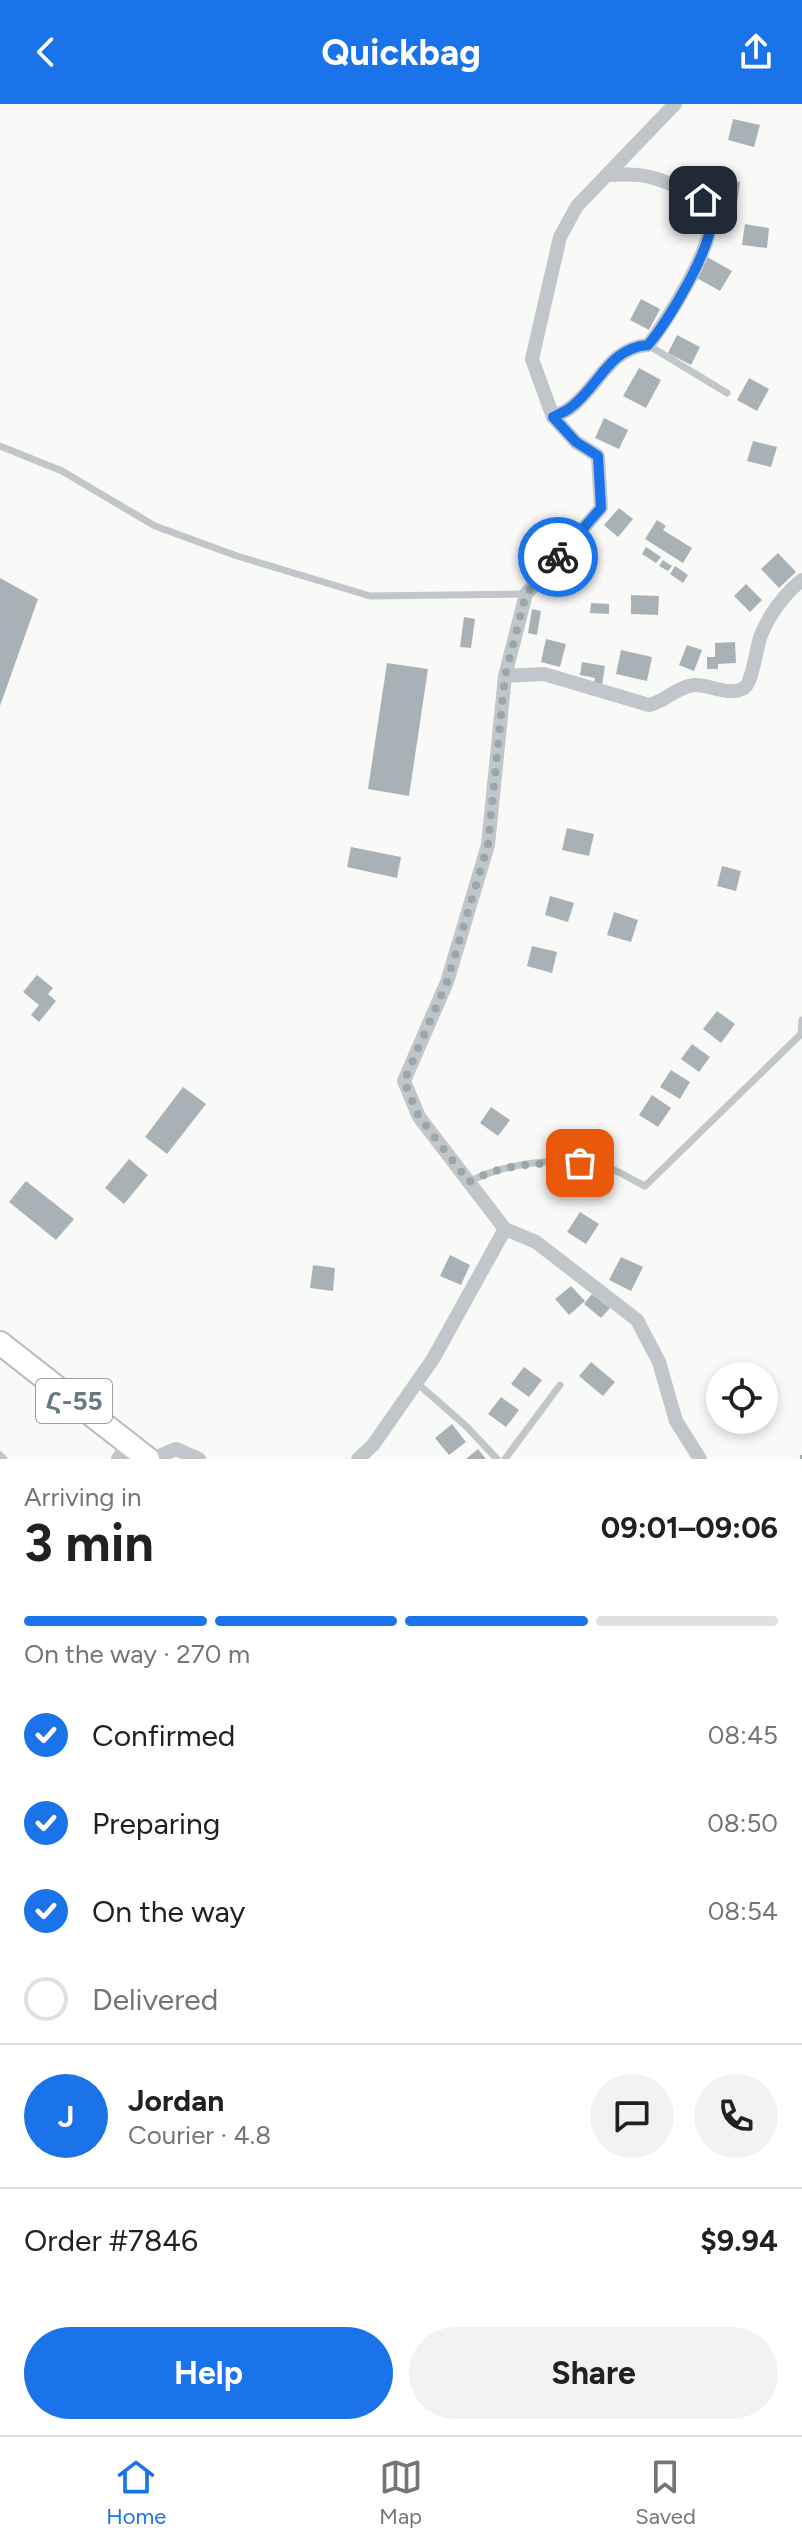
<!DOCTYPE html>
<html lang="en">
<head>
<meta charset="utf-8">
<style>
  body { margin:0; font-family:Figtree,"Noto Sans Armenian",sans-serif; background:#f2f2f2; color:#202124; height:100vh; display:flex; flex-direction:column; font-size:30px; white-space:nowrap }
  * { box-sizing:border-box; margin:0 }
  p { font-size:26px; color:#757577 }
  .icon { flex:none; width:44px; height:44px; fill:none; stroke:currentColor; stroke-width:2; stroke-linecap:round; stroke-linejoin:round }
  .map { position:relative; height:1355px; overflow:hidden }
  .sheet { display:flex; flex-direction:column; background:#fff; flex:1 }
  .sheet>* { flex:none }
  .tools { position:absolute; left:706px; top:1258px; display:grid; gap:16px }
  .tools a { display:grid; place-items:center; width:72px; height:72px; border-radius:50%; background:#fff; box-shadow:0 4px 12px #0003; font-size:40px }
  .pin { position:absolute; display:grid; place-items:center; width:68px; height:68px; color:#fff; margin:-34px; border-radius:16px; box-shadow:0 4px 12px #0006 }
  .courier { position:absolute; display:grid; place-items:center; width:80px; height:80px; margin:-40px; border:6px solid #1a73e8; border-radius:50%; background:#fff; color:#222; box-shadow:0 2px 10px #0007 }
  .summary em { font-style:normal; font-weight:700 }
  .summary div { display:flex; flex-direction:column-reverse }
  .summary { display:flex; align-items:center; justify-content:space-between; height:136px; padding:0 24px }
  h1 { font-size:52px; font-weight:700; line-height:60px }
  .bar { display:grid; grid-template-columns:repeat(4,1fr); gap:12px 8px; align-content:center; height:96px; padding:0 24px }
  .bar i { height:10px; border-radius:6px; background:#e0e0e0 }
  .bar .current { background:#1a73e8 }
  .bar p { grid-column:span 4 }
  .line { display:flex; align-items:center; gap:20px; padding:0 24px; border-top:2px solid #e0e0e0 }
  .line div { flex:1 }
  .round { display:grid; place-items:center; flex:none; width:84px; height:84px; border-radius:42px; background:#f2f2f2 }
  ol { padding:0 24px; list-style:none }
  li { display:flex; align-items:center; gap:24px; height:88px }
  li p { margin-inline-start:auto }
  li .icon { padding:8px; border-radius:50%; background:#1a73e8; color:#fff; stroke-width:4 }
  li:last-child { color:#757577 }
  li i { width:44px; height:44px; border:4px solid #e0e0e0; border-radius:50% }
  .action { display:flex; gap:16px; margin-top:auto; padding:16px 24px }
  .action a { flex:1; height:92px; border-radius:48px; background:#1a73e8; color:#fff; font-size:32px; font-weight:700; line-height:92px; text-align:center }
  .action a+a { background:#f2f2f2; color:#202124 }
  header { display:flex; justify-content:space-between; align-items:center; height:104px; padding:0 24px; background:#1a73e8; color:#fff; font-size:36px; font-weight:700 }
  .tabs { display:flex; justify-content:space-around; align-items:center; height:112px; border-top:2px solid #e0e0e0; background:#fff; font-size:22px; color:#757577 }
  .tabs a { display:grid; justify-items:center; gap:4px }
  .tabs .current { color:#1a73e8 }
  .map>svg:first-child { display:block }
  .building { fill:#a8b2b6 }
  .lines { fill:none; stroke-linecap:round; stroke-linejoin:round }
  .primary-casing { stroke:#b4babd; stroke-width:26 }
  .lane { stroke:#c0c6c9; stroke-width:7 }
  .street { stroke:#c0c6c9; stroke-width:14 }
  .primary { stroke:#fff; stroke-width:22 }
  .rail { stroke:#a0a9ad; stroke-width:3; stroke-dasharray:12 6; stroke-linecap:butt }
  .done { stroke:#99a6aa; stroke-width:8; stroke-dasharray:0 14.4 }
  .route { stroke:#1a73e8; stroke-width:10 }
  .labels { text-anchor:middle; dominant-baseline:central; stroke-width:8; stroke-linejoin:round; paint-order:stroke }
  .shield { fill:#fff; stroke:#94a1a7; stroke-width:2 }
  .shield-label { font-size:26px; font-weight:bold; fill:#667981 }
</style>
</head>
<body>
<header><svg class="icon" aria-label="back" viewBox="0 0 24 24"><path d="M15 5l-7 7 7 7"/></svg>Quickbag<svg class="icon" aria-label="share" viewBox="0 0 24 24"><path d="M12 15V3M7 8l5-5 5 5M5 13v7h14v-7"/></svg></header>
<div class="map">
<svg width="802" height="1355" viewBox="0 0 802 1355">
  <rect width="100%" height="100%" fill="#f9f9f7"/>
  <!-- building -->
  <g class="building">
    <path d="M733,15L760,21L754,43L728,36Z"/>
    <path d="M716,74L740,78L737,99L713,95Z"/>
    <path d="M745,120L769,124L767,144L742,141Z"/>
    <path d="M707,153L732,167L720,187L695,173Z"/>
    <path d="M641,195L660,205L649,226L630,216Z"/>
    <path d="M677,231L700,243L691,261L668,249Z"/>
    <path d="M639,264L661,276L646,304L623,292Z"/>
    <path d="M749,274L769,285L757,307L737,296Z"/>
    <path d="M604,314L628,326L619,345L595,334Z"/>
    <path d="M753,337L777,343L771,363L747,357Z"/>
    <path d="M619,404L633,415L618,433L604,421Z"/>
    <path d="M657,416L666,422L663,426L692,444L683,459L645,435Z"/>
    <path d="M646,443L661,453L656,459L642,450Z"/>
    <path d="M778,449L796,468L779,484L761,465Z"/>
    <path d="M663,456L672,462L668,467L659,462Z"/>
    <path d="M675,462L688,471L683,479L670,470Z"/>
    <path d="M0,474L38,495L0,602Z"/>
    <path d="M746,480L762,496L750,508L734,492Z"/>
    <path d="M631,491L659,492L658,511L631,510Z"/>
    <path d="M591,499L609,500V510L590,509Z"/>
    <path d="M532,505L541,507L537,531L528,529Z"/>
    <path d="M464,513L475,515L471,544L460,543Z"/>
    <path d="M546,535L566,540L560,563L541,558Z"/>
    <path d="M735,538L736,559L718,560V565H707V553H715V539Z"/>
    <path d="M687,541L702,546L694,567L679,561Z"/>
    <path d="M621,546L652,553L647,577L616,570Z"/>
    <path d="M582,558L605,562L602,581L594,579L595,574L580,571Z"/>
    <path d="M387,559L428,565L409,692L368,685Z"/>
    <path d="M567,724L594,730L589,752L562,746Z"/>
    <path d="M351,743L401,753L397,774L347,763Z"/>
    <path d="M722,762L741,767L736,787L717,782Z"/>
    <path d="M550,792L574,799L568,818L545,811Z"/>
    <path d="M614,808L638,816L631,838L607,831Z"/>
    <path d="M532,842L557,848L552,869L527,862Z"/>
    <path d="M37,871L53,884L48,890L56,897L39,918L31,911L39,901L23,888Z"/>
    <path d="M717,907L735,920L721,939L703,925Z"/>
    <path d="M692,940L710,953L699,968L681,955Z"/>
    <path d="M671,966L690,978L680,995L660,983Z"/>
    <path d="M183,983L206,1000L167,1050L145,1033Z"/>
    <path d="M652,991L671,1004L658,1023L639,1011Z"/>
    <path d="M491,1003L510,1016L498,1032L480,1019Z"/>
    <path d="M129,1055L148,1071L124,1100L105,1084Z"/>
    <path d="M26,1077L74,1115L56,1136L9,1098Z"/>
    <path d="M580,1108L599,1120L586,1140L567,1128Z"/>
    <path d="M450,1151L470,1161L461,1181L440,1172Z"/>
    <path d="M621,1153L643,1163L631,1187L609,1176Z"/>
    <path d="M313,1161L335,1164L333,1187L310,1184Z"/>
    <path d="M571,1182L585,1197L569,1211L555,1195Z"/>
    <path d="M592,1190L610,1204L601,1214L584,1200Z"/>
    <path d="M591,1258L615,1278L603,1292L579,1272Z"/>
    <path d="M524,1263L542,1276L529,1293L511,1280Z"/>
    <path d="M501,1293L519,1306L506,1323L488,1310Z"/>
    <path d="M452,1320L466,1338L449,1351L435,1334Z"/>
    <path d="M478,1345L486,1355H466Z"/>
  </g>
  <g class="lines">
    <defs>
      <path id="primary" d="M0,1239L148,1355"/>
    </defs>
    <!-- primary casing -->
    <use href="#primary" class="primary-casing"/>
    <!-- lane -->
    <g class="lane">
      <path d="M648,241L727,289"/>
      <path d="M0,342L62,367L155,422L237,452L370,492L526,490"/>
      <path d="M469,1078C503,1059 567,1051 605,1062C619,1067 632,1076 645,1082L801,930L802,916"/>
      <path d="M417,1279L466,1322L497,1355"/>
      <path d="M0,1351L4,1355"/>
      <path d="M505,1355L560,1281"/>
    </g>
    <!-- street -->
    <g class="street">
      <path d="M675,0L577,102L560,133L532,255L553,313L576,338L598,352L601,404L526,490L505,572L488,741L447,878L404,977L419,1013L505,1125L536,1138L637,1216L659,1258L676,1317L700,1355"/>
      <path d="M553,313C558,310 565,308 570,304C599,283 608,244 648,241C666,219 717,138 710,110C706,90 656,72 638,71C628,70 617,71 607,71"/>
      <path d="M505,572L544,570L649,601C665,598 676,583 694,581C709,580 729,593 744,584C753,578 756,543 761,531C769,511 785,489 802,476"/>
      <path d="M118,1355L129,1340"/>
      <path d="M152,1355L176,1345L199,1355"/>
      <path d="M358,1355L373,1341L433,1255L505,1125"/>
    </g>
    <!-- primary -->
    <use href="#primary" class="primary"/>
    <!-- rail -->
    <path class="rail" d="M801,1355L802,1351"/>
  </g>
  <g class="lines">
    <!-- done -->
    <path class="done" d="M558,453L526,490L505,572L488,741L447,878L404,977L419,1013L469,1078C504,1059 541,1059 580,1059"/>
    <!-- route -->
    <path class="route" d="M558,453L601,404L598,352L576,338L553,313C558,310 565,308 570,304C599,283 608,244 648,241C667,219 714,142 711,113C710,107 707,101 703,96"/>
  </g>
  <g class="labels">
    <!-- shield labels -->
    <rect class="shield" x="36" y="1275" width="76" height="44" rx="6"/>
    <g class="shield-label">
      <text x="74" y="1297">Հ-55</text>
    </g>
  </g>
</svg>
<div class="tools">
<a><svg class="icon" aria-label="locate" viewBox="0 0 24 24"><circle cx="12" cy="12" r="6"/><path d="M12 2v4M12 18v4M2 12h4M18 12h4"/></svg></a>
</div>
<div class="pin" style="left:580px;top:1059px;background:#ea580c"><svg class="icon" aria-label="bag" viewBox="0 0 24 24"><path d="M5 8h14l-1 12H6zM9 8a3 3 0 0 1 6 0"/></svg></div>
<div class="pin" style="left:703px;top:96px;background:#1f2937"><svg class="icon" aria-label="home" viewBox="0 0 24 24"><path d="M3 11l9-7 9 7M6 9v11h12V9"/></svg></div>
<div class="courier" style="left:558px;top:453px"><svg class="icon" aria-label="bike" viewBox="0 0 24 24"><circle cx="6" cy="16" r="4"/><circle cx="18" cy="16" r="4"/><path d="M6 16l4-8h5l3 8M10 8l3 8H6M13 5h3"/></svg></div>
</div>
<section class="sheet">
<div class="summary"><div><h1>3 min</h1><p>Arriving in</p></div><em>09:01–09:06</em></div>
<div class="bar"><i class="current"></i><i class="current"></i><i class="current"></i><i></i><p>On the way · 270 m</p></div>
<ol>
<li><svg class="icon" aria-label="check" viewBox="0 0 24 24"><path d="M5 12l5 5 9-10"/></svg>Confirmed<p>08:45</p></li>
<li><svg class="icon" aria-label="check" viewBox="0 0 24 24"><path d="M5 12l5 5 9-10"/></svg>Preparing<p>08:50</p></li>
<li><svg class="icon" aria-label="check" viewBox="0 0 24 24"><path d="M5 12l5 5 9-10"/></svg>On the way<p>08:54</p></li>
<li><i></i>Delivered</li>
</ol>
<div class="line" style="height:144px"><b class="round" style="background:#1a73e8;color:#fff">J</b><div><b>Jordan</b><p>Courier · 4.8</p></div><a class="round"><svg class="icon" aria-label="chat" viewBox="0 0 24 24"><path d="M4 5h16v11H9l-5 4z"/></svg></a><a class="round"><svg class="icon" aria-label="phone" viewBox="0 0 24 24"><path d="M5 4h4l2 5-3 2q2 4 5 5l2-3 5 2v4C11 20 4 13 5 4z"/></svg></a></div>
<div class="line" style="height:104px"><div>Order #7846</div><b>$9.94</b></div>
<div class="action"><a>Help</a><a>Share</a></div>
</section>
<nav class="tabs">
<a class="current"><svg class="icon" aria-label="home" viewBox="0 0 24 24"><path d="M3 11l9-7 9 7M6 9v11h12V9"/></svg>Home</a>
<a><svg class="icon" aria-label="map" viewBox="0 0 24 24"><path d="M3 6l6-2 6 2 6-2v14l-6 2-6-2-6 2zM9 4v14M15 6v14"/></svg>Map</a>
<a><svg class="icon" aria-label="saved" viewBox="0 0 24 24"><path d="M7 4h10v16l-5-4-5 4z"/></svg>Saved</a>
</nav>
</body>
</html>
